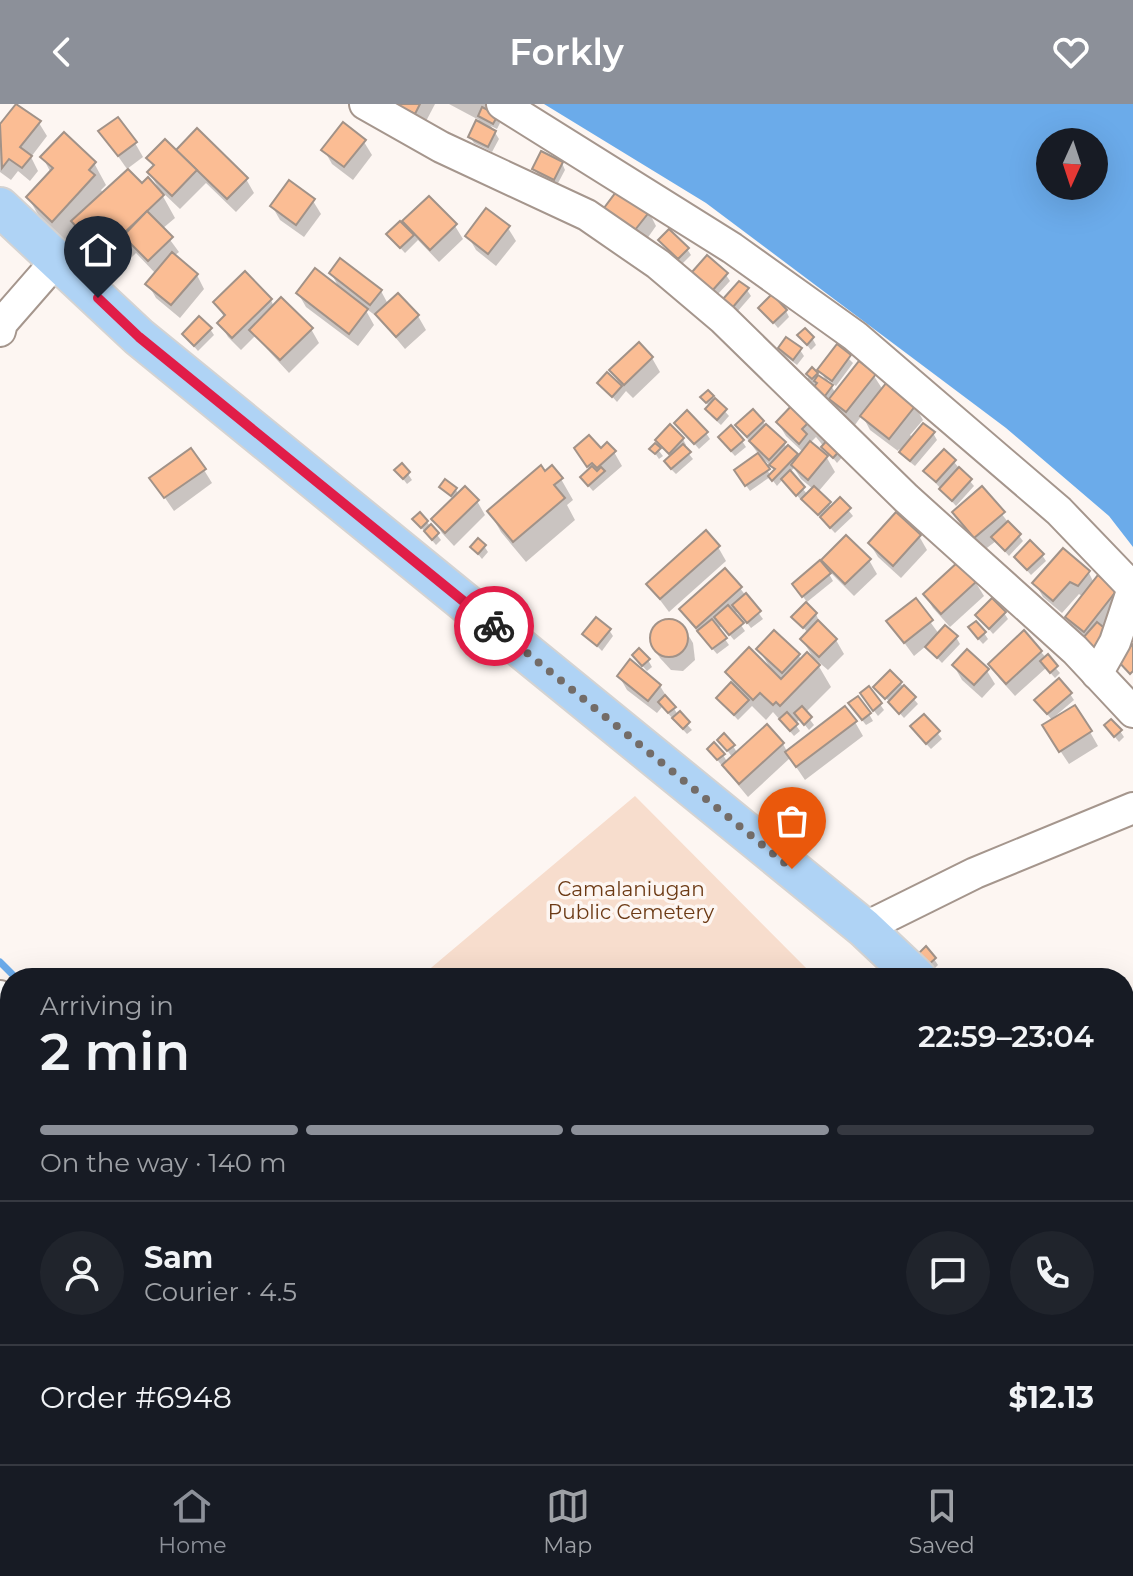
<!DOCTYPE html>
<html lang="en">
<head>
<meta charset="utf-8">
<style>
  body { margin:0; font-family:Montserrat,sans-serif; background:#20242c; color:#f1f3f6; height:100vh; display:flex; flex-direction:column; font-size:30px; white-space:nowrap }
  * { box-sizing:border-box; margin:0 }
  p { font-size:26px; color:#9ea1a6 }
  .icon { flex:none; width:44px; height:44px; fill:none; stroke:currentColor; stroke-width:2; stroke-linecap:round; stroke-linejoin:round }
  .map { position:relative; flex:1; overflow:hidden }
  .details { position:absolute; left:0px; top:864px; width:1134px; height:496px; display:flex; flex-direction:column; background:#171b24; border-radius:32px 32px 0 0; box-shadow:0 8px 32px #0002 }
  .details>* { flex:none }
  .needle { width:52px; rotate:183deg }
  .fabs { position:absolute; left:1036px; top:24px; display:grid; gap:16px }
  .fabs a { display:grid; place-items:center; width:72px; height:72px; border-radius:50%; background:#171b24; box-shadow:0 8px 32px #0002; font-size:40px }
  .pin { position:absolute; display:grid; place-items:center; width:68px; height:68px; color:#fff; margin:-82px -34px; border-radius:50% 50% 50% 0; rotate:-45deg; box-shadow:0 0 8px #0007 }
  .pin .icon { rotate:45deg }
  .courier { position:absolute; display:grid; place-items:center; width:80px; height:80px; margin:-40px; border:6px solid #e11d48; border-radius:50%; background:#fff; color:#222; box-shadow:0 2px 10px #0007 }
  .overview em { font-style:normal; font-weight:600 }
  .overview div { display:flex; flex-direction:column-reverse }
  .overview { display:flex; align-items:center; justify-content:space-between; height:136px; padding:0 40px }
  h1 { font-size:52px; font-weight:600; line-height:60px }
  .bar { display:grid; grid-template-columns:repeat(4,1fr); gap:12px 8px; align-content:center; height:96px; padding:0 40px }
  .bar i { height:10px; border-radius:6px; background:#363941 }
  .bar .active { background:#8c9099 }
  .bar p { grid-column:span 4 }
  .line { display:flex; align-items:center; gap:20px; padding:0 40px; border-top:2px solid #363941 }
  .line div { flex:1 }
  .round { display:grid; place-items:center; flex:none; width:84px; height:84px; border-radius:42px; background:#20242c }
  header { display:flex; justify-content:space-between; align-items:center; height:104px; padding:0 40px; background:#8c9099; color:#fff; font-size:36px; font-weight:600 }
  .tabs { display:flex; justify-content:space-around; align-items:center; height:112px; border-top:2px solid #363941; background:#171b24; font-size:22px; color:#9ea1a6 }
  .tabs a { display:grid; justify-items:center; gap:4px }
  .tabs .active { color:#8c9099 }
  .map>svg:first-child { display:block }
  .green { fill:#f7ddcd }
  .water { fill:#6babea; fill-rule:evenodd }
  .shadow { fill:#0003; fill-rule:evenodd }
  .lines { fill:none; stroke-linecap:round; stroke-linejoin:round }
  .stream { stroke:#6babea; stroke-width:7 }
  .building { fill:#fbbd94; stroke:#a19288; stroke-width:2 }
  .minor-casing { stroke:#a5968d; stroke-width:34 }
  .major-casing { stroke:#d4d3d2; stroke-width:42 }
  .minor { stroke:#fff; stroke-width:30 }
  .major { stroke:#afd3f5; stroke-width:38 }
  .done { stroke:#736c68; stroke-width:8; stroke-dasharray:0 14.4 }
  .route { stroke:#e11d48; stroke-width:10 }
  .labels { text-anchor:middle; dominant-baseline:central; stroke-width:7; stroke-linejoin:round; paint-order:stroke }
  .park-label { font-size:20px; fill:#6c3a15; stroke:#fdf6f2 }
</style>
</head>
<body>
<header><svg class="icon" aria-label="back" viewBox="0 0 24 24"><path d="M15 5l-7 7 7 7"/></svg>Forkly<svg class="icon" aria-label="heart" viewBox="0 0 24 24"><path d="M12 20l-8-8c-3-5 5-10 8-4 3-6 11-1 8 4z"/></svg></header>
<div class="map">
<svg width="1133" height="1360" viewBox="0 0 1133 1360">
  <rect width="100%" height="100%" fill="#fdf6f2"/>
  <!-- green -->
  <g class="green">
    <path d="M635,692L816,874H419Z"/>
    <path d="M225,1350H444L454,1360H228Z"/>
  </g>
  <!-- water -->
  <path class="water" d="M544,0H1133V443L1109,412L1006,324L706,99ZM1050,38H1094V82H1050Z"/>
  <!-- shadow -->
  <g class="shadow">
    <path d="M392,0H435L423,23Z"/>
    <path d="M449,0H486L500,19L497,25L491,22L499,35L492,48L474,39L470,33L479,16Z"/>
    <path d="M17,1L39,19L47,32L31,53L38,67L30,77L18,67L11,76L0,68V23Z"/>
    <path d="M101,28L135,39L143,53L127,65Z"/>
    <path d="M364,38L372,51L353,76L332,60L324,46Z"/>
    <path d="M176,48L246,75L254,89L236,108L206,79L180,105L159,85L149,68L154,64L148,54Z"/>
    <path d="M43,54L94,59L106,81L101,86L104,90L142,82L160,87L175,114L162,125L179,148L174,152L197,171L204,185L180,214L156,194L148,180L156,170L136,149L115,170L86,139L77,124L65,137L40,114L28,93L51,69Z"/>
    <path d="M562,59L565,66L557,81L538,71L534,64Z"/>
    <path d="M313,97L321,110L304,133L280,116L272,102Z"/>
    <path d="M607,105L649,108L656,122L644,139L615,118Z"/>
    <path d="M405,117L455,122L463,135L439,158L418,136L405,149L393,136L413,131Z"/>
    <path d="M508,124L516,137L496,162L476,146L468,132Z"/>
    <path d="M661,136L687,145L691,151L682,160Z"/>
    <path d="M694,168L726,171L730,177L717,191Z"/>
    <path d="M331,169L381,187L388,200L398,191L418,212L426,226L405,245L380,215L364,203L374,221L358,242L306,203L298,189L341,187Z"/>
    <path d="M747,186L751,192L737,208L726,195Z"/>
    <path d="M271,196L274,203L311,225L319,239L289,269L255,232L241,246L228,233L220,219L224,213L216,199Z"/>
    <path d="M761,204L786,207L789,213L778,224Z"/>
    <path d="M210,225L214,231L198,247L184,231Z"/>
    <path d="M799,231L812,234L816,241L811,246Z"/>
    <path d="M639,241L652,254L660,268L633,294L626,287L617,298L600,279L621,283L612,266Z"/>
    <path d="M837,243L853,259L836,282L827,275L836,290L874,272L883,286L915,302L923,316L910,331L913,334L933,329L937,336L915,362L905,354L899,345L898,347L870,326L862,311L855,321L840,309L831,294L826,301L805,280L812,266L828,280L820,266Z"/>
    <path d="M780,245L800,246L804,252L797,261L784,251Z"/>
    <path d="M712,293L729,312L721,321L711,312L708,305L710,303L702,294Z"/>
    <path d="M796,299L827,340L845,350L837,359L816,333L810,339L827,354L835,368L818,388L832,404L840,396L853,412L835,429L803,395L801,396L783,375L777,382L770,373L750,387L740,373L759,351L738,322L763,318L798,355L804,349L786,332L778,319ZM761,353L776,367L771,372L760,355ZM794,364L801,375L813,385L808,391L789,369Z"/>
    <path d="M676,319L706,329L710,335L699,345Z"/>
    <path d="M670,323L683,335L686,341L684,344L693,355L676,370L670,364L672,353L657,336Z"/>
    <path d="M742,337L746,343L735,352L724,340Z"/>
    <path d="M655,342L663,352L659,355L652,345Z"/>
    <path d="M601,347L614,348L622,362L593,387L586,379L590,366L585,359Z"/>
    <path d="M954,358L974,382L956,402L925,367Z"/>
    <path d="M204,366L212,379L174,407L152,375Z"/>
    <path d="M397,367L408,370L412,376L407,380Z"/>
    <path d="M545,370L561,375L573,396L567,401L575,416L526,458L501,428L489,407Z"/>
    <path d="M441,383L456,386L459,391L477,397L485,411L454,442L442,429L434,416L454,396Z"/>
    <path d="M982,385L1023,437L1009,452L996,437L983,447L954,409Z"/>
    <path d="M427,418L441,436L436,441L419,421Z"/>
    <path d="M919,432L927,446L901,474L878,453L870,440Z"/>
    <path d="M484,442L488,448L482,455L473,444Z"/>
    <path d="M718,443L726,457L669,508L648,480Z"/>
    <path d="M1042,451L1046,457L1031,471L1016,454Z"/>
    <path d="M824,456H869L877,470L854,492L832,470Z"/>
    <path d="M959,460L976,479L984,492L950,523L933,504L925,491Z"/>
    <path d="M1089,469L1094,479L1115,488L1123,502L1098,549L1075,527L1067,513L1083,493L1079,490L1062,509L1043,493L1035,479Z"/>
    <path d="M829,470L833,477L807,498L798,486Z"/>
    <path d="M740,484L763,515L751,524L738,507L734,511L745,527L734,536L722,522L718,525L729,541L717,550L690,519L682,506Z"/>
    <path d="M915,497L939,530L956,533L960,540L942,559L926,542L914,552L889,518Z"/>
    <path d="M1004,509L1008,515L993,530L978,512Z"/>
    <path d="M816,510L819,517L817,518L836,536L844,550L828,566L814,554L831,583L805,609L814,621L809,626L800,615L795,620L800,627L794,632L773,608L766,616L752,602L738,616L718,594L733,579L727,569L770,564L759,545L799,552L802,557H815L802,535L808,529L794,513Z"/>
    <path d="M673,516L684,524L693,539L695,556L683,567L671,566L660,554L651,540L653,526L659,518Z"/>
    <path d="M609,526L613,532L602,547L585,530Z"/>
    <path d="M984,529L988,535L983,540L974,530Z"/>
    <path d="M1041,548L1060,569L1055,574L1046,564L1015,592L999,574L991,560Z"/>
    <path d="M648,556L652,563L647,567L638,557Z"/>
    <path d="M954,562L987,567L995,580L982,594L962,576Z"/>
    <path d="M619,572L660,582L678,611L692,626L687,630L662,603L657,609L627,586Z"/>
    <path d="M900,579L918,600L904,614L876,583Z"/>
    <path d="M869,585L884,606L878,612L866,596Z"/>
    <path d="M1070,590L1074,596L1053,614L1090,628L1098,642L1069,660L1053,636V617L1040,602Z"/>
    <path d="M854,606L869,610L873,617L866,621Z"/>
    <path d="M924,612L942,635L931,645L916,629Z"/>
    <path d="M855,618L863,632L805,676L790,654L748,693L709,646L723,651L728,659L733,654L719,636L733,642L738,650L783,640L788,649Z"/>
    <path d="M1106,622L1120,627L1124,633L1119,638Z"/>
    <path d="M934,855L938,861L933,866L924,856Z"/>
    <path d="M346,1350H374L380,1360H356Z"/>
    <path d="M384,1350H409L412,1354L423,1360H394Z"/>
    <path d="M859,1350H938L944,1360H866Z"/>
    <path d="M955,1350H976L965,1360Z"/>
  </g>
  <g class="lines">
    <!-- stream -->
    <g class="stream">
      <path d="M0,858L16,874"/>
      <path d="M511,1350L521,1360"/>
    </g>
  </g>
  <!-- building -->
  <g class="building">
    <path d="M16,0L41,17L20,43L32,52L22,64L9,55L2,64L0,20Z"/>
    <path d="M395,0H420L415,10Z"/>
    <path d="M482,3L498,11L493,20L478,12Z"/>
    <path d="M118,13L137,38L118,52L98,27Z"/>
    <path d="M476,16L496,27L488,43L468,33Z"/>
    <path d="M343,18L366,36L344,63L321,46Z"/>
    <path d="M197,24L248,74L227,95L176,46Z"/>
    <path d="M64,28L96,58L89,66L95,71L52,118L26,93L53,64L40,53Z"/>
    <path d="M165,35L197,66L172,92L147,68L154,61L146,54Z"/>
    <path d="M541,47L563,58L554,76L532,65Z"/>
    <path d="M128,65L142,79L148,73L164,91L102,150L71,117Z"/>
    <path d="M289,76L315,95L296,121L270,102Z"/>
    <path d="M619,84L650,107L635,126L604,104Z"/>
    <path d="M429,92L457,120L430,146L402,117Z"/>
    <path d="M486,104L510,122L488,150L465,132Z"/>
    <path d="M147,107L173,133L148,157L123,132Z"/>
    <path d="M400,117L414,131L400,144L386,130Z"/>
    <path d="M669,125L689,144L678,155L658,136Z"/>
    <path d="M172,148L198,170L171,201L145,180Z"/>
    <path d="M707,151L728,169L712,187L692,168Z"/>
    <path d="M340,154L382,186L370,201L329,169Z"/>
    <path d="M315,164L368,205L349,230L296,189Z"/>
    <path d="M245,167L272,195L232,234L217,219L225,211L213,198Z"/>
    <path d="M739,177L749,184L733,203L723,195Z"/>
    <path d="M398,189L419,211L396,233L375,210Z"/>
    <path d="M772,190L787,206L773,219L758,204Z"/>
    <path d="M281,193L313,224L280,256L249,226Z"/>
    <path d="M199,212L212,224L194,242L182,230Z"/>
    <path d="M805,224L814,233L807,241L797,231Z"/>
    <path d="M786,233L802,244L793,256L778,244Z"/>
    <path d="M639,238L653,253L624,281L609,266Z"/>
    <path d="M837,240L851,251L832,277L817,266Z"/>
    <path d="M859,257L876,270L846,308L829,295Z"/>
    <path d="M812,263L818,269L812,275L806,270Z"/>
    <path d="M607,268L622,282L612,293L597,279Z"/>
    <path d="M818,271L833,281L822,296L810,288L817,279L814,277Z"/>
    <path d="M887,278L916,301L889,335L860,312Z"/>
    <path d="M708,286L714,292L706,299L700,293Z"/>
    <path d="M715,294L727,305L717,316L705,305Z"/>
    <path d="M796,297L814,313L802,325L807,330L799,340L776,318Z"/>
    <path d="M753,305L764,317L747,333L735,321Z"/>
    <path d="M687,306L708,328L694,340L674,319Z"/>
    <path d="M923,319L935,328L910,357L899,348Z"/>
    <path d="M670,320L684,334L669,350L655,336Z"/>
    <path d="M766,320L786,338L769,356L749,337Z"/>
    <path d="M731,321L744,336L731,347L718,333Z"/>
    <path d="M589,331L601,344L607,338L616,347L597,364L592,359L587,363L574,344Z"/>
    <path d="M831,332L843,343L833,354L821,343Z"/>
    <path d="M810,337L828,352L808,376L791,361Z"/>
    <path d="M655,339L661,344L655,350L649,345Z"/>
    <path d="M683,340L691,348L671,365L664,357Z"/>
    <path d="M788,341L798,350L772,377L768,372L775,365L769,361Z"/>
    <path d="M191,344L206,365L164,394L149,374Z"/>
    <path d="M944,345L956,356L936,378L923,367Z"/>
    <path d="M758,349L770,365L745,382L734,366Z"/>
    <path d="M402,359L410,368L403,375L394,366Z"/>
    <path d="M541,361L545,367L552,361L563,374L554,381L565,394L513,438L487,407Z"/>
    <path d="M592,362L597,367L601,363L605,367L588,382L580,373Z"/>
    <path d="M959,363L972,375L952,397L939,385Z"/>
    <path d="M790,366L805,383L796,392L781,375Z"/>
    <path d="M445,375L457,384L451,392L439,383Z"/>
    <path d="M465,382L479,396L445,429L431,415Z"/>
    <path d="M814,382L831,398L818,411L801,395Z"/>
    <path d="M982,382L1005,408L974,434L952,408Z"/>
    <path d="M840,393L851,404L830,424L820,413Z"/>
    <path d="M420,408L428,417L421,424L412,415Z"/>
    <path d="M896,408L921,431L893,462L868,439Z"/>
    <path d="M1008,417L1021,430L1005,447L991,433Z"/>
    <path d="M431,420L439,429L432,436L424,427Z"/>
    <path d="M706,426L720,442L660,495L646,480Z"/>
    <path d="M846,431L871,455L845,480L821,456Z"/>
    <path d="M478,434L486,441L478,450L470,443Z"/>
    <path d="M1030,436L1044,450L1027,466L1014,453Z"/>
    <path d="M1063,444L1090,467L1078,482L1070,478L1053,497L1032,479Z"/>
    <path d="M820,456L831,469L802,493L792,480Z"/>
    <path d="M959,457L977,477L941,510L923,490Z"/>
    <path d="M725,464L742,483L696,524L679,505Z"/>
    <path d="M1098,471L1117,486L1084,528L1065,513Z"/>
    <path d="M746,489L761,507L747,519L732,501Z"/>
    <path d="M916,494L933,516L904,539L886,517Z"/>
    <path d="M992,494L1006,508L989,525L975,511Z"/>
    <path d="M806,498L817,509L803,524L791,513Z"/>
    <path d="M728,501L744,519L729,531L714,513Z"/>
    <path d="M596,513L611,525L597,542L582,530Z"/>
    <circle cx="669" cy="534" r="19"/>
    <path d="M712,515L727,534L712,545L697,527Z"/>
    <path d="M818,516L837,535L819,553L800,535Z"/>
    <path d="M976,517L986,528L978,535L968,523Z"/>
    <path d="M1097,518L1108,527L1094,544L1082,535Z"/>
    <path d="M945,521L958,532L937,554L925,543Z"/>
    <path d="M774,526L800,550L782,569L756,545Z"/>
    <path d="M1024,526L1042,547L1006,580L988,560Z"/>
    <path d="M1133,540V567L1130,570L1117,556Z"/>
    <path d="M749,543L781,575L807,548L820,561L780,602L776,598L773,601L760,589L753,596L725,568Z"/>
    <path d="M639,544L650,555L642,562L632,551Z"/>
    <path d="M967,545L989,565L974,581L952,561Z"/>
    <path d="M1048,550L1058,562L1050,569L1040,557Z"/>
    <path d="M630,555L661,581L648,597L617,572Z"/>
    <path d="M890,566L902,578L885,595L873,583Z"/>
    <path d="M1059,574L1072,589L1047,610L1034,596Z"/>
    <path d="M731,578L749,596L734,611L716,594Z"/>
    <path d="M904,581L916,593L899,610L888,598Z"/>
    <path d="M869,582L882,599L873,607L860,589Z"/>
    <path d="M665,591L676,603L668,609L658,598Z"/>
    <path d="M858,592L871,609L862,616L848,599Z"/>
    <path d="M1075,601L1092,627L1059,648L1042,621Z"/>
    <path d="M802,602L812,613L804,621L794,609Z"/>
    <path d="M845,602L857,617L796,663L785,648Z"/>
    <path d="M680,607L690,618L683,625L672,614Z"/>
    <path d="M787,608L798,620L790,627L779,615Z"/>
    <path d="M924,610L940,627L926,640L910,622Z"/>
    <path d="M1111,615L1122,626L1114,633L1104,621Z"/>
    <path d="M767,620L784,639L739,680L722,661Z"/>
    <path d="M724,629L735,641L727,647L717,636Z"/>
    <path d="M714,638L725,650L717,656L707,645Z"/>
    <path d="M926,842L936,854L928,861L918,850Z"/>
    <path d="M1133,1249V1266L1125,1254Z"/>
    <path d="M349,1350H370L359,1360Z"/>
    <path d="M384,1350H406L395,1360Z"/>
    <path d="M413,1350H416L426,1360H403Z"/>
    <path d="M427,1350H439L443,1354L436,1360Z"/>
    <path d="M875,1350H932L918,1360H864Z"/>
    <path d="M375,1352L383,1360H367Z"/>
  </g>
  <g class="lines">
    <defs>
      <g id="minor">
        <path d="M365,0L441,43L587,111L658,160L723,215L906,394L1075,546L1133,608"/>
        <path d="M502,0L732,144L855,232L1059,407L1133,484"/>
        <path d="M0,227L2,219L57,156"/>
        <path d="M1097,570L1115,538L1133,484"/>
        <path d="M864,824L975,769L1133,704"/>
        <path d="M0,892L10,901"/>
        <path d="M1124,1177L1133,1170"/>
        <path d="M470,1350L480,1360"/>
        <path d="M556,1350L566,1360"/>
      </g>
      <g id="major">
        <path d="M0,103L139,233L864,824L917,874"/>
        <path d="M1124,1054L1133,1062"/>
      </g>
    </defs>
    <!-- minor casing -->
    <use href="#minor" class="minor-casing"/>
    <!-- major casing -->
    <use href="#major" class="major-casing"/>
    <!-- minor -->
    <use href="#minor" class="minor"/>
    <!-- major -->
    <use href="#major" class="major"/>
  </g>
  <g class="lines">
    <!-- done -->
    <path class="done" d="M494,522L792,765"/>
    <!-- route -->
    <path class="route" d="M98,194L139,233L494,522"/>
  </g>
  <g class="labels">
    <!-- park labels -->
    <g class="park-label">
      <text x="631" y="785">Camalaniugan<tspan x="631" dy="23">Public Cemetery</tspan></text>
    </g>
  </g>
</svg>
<div class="fabs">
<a><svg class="needle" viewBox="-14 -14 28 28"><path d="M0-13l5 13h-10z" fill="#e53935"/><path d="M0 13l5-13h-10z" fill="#9ea1a6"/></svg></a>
</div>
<div class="pin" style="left:792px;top:765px;background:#ea580c"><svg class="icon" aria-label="bag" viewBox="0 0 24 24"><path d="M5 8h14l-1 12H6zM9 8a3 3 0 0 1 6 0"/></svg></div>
<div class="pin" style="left:98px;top:194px;background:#1f2937"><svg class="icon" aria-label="home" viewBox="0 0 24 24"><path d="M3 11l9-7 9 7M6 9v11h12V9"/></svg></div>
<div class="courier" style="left:494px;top:522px"><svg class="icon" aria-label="bike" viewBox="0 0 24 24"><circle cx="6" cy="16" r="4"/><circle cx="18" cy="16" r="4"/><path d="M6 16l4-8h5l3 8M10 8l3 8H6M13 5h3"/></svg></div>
<section class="details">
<div class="overview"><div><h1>2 min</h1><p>Arriving in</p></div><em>22:59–23:04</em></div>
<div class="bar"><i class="active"></i><i class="active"></i><i class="active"></i><i></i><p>On the way · 140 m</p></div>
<div class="line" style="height:144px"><a class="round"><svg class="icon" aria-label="person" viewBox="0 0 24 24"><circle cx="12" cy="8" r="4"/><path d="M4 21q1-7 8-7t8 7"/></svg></a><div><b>Sam</b><p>Courier · 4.5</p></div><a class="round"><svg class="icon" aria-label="chat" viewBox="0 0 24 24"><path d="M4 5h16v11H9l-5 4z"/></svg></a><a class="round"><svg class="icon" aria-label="phone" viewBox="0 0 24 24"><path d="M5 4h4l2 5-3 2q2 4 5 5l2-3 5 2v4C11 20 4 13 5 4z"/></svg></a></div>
<div class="line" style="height:104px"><div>Order #6948</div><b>$12.13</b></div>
</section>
</div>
<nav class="tabs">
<a class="active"><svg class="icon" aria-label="home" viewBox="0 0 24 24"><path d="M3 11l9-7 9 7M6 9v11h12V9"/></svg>Home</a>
<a><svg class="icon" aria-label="map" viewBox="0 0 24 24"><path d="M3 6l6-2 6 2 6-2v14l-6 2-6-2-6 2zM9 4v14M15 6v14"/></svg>Map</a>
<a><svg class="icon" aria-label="saved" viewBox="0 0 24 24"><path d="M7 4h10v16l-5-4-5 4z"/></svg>Saved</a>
</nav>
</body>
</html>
